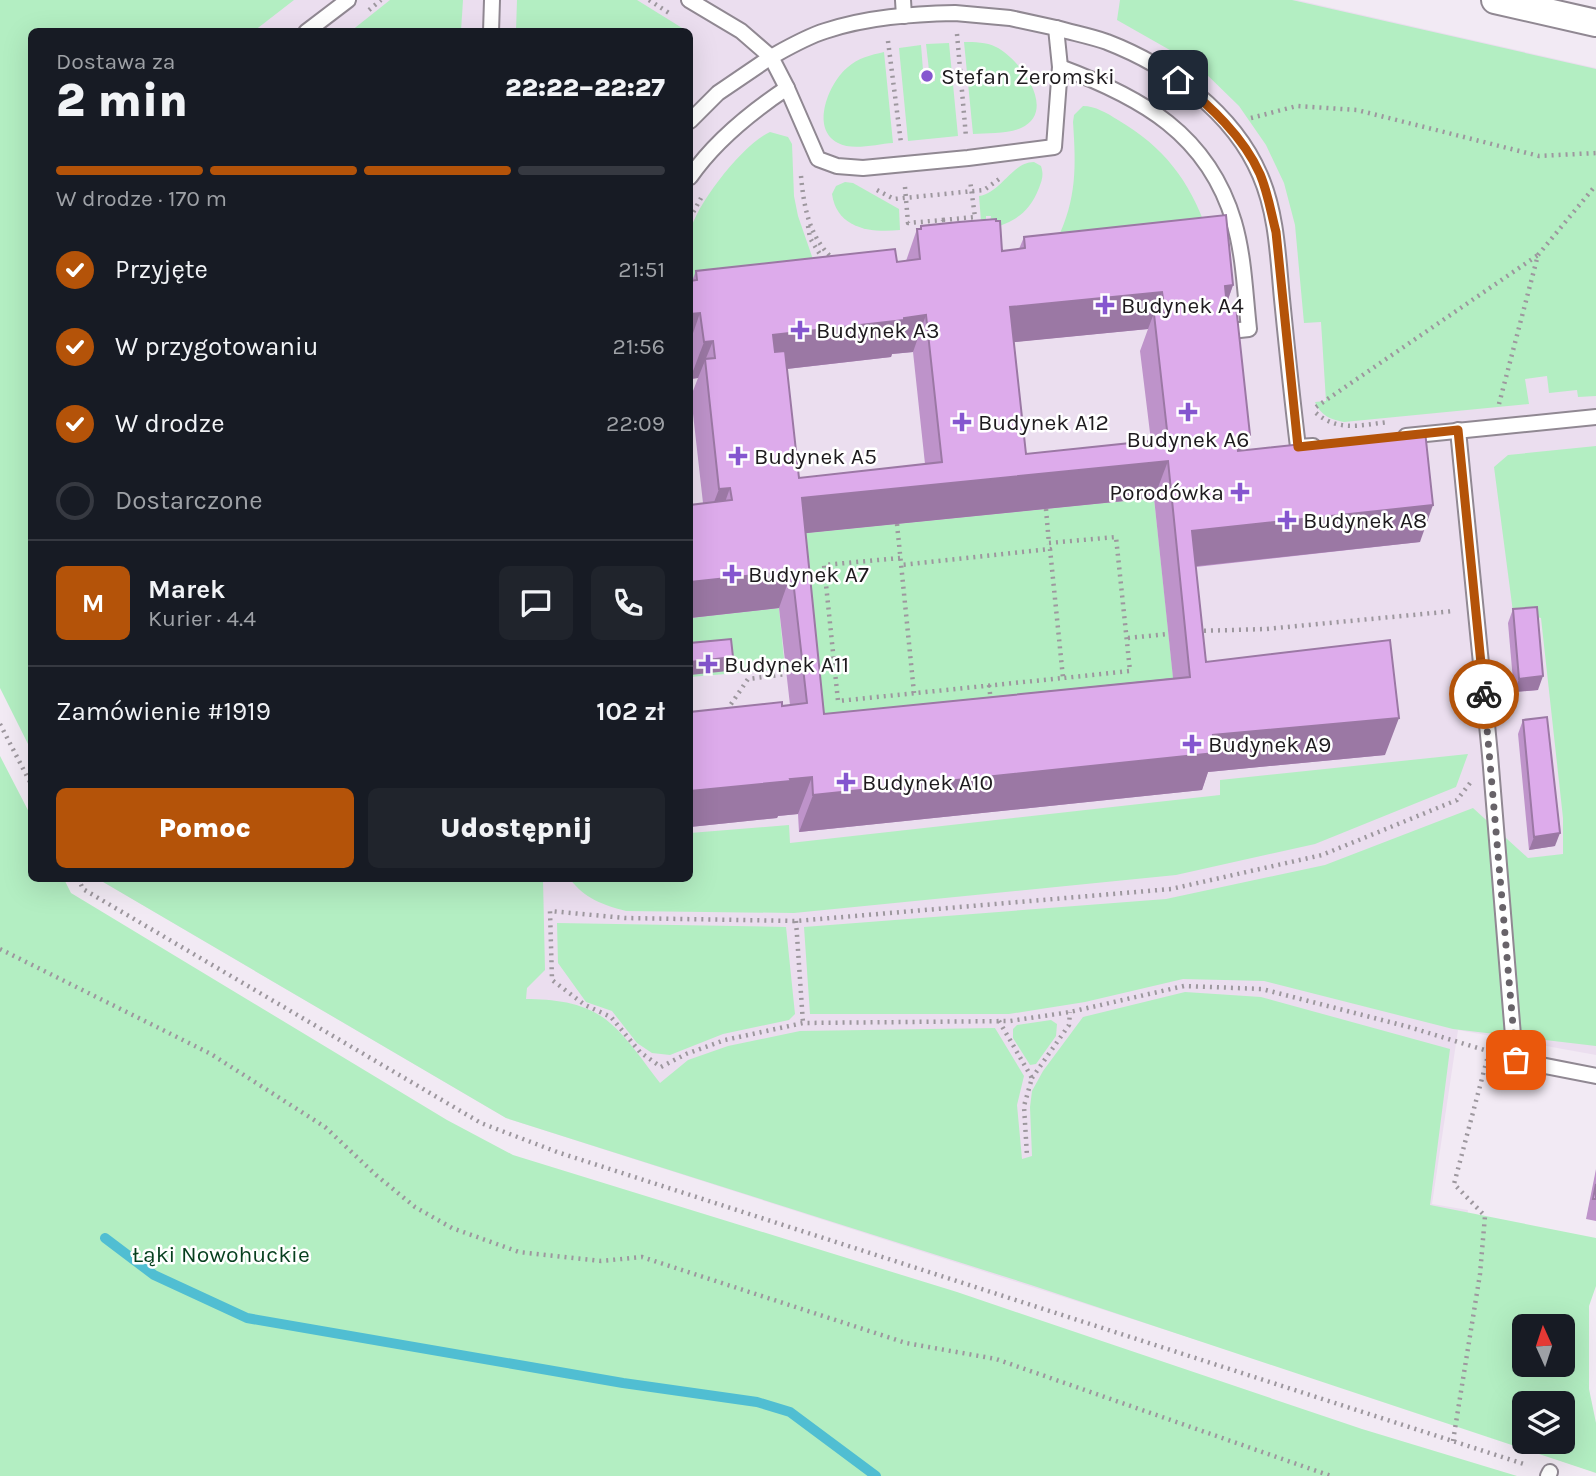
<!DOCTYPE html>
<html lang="pl">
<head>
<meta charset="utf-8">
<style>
  body { margin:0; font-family:Karla,sans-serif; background:#20242c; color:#f1f3f6; height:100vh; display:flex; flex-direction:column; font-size:26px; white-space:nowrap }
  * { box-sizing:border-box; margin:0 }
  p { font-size:23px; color:#9ea1a6 }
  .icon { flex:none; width:38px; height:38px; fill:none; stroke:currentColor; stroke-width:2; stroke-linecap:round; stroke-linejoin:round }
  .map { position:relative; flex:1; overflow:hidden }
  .side { position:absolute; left:28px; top:28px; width:665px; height:854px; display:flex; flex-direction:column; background:#171b24; border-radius:10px; box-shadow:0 7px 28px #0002 }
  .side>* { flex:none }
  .needle { width:46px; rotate:357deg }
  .controls { position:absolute; left:1512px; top:1314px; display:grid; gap:14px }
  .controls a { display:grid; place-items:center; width:63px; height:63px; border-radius:10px; background:#171b24; box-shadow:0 7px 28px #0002; font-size:35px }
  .pin { position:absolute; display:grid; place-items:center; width:60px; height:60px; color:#fff; margin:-30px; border-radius:14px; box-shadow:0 4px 10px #0006 }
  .courier { position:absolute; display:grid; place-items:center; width:70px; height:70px; margin:-35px; border:5px solid #b45309; border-radius:50%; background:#fff; color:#222; box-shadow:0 2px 9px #0007 }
  .overview em { font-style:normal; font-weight:800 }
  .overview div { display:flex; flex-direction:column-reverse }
  .overview { display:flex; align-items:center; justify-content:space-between; height:119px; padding:0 28px }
  h1 { font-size:46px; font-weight:800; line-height:52px }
  .bar { display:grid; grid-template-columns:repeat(4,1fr); gap:10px 7px; align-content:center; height:84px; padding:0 28px }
  .bar i { height:9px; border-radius:5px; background:#363941 }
  .bar .selected { background:#b45309 }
  .bar p { grid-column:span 4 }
  .line { display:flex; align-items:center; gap:18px; padding:0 28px; border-top:2px solid #363941 }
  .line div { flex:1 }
  .round { display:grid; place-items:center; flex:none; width:74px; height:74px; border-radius:10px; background:#20242c }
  ol { padding:0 28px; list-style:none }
  li { display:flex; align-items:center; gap:21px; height:77px }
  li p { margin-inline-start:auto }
  li .icon { padding:7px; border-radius:50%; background:#b45309; color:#fff; stroke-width:4 }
  li:last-child { color:#9ea1a6 }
  li i { width:38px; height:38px; border:4px solid #363941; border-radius:50% }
  .button { display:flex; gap:14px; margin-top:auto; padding:14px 28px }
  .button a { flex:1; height:80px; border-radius:10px; background:#b45309; color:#fff; font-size:28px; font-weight:800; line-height:80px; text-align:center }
  .button a+a { background:#20242c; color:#f1f3f6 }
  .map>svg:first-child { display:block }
  .built { fill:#ebdeef }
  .green { fill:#b3eec2; fill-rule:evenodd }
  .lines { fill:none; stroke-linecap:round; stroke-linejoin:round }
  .stream { stroke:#50bed2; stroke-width:10 }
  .lane-casing { stroke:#908892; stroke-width:18 }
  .street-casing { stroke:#908892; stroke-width:30 }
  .path { stroke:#9d979e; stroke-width:4.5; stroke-dasharray:2 5; stroke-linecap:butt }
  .lane { stroke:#fff; stroke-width:14 }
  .street { stroke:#fff; stroke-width:26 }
  .wall { fill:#be93ca; fill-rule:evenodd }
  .shaded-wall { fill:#9b78a4 }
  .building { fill:#ddabeb; stroke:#9b78a4; stroke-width:2; fill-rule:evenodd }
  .done { stroke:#686369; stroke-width:7; stroke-dasharray:0 12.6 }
  .route { stroke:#b45309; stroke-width:9 }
  .poi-dot { fill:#8556cf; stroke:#fff; stroke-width:2.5 }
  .labels { text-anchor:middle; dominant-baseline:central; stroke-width:5; stroke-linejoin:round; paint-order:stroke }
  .poi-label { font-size:23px; fill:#1e1b1e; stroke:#fff; text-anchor:start }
  .park-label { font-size:23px; fill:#063f1e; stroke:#fff }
</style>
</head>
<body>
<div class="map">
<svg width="1596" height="1476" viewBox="0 0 1596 1476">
  <rect width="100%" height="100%" fill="#f2eaf4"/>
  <!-- built -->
  <path class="built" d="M221,0H1297L1596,68V1055L1458,1030L1432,1204L1468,1210L1440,1418L506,1118L98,879L690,878V32L184,31Z"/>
  <!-- green -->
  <g class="green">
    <path d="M0,0H294L254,31L32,32L31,750L0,688Z"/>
    <path d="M390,0H463L461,31H351Z"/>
    <path d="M517,0H637L687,31H516Z"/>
    <path d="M1120,0H1292L1596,69V396L1578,397L1577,390L1549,393L1547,376L1525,379L1529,404L1344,422C1331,420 1320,415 1315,402L1326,401L1321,322L1304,323L1295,225L1284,183L1266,145L1239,106L1198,66L1117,20Z"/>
    <path d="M964,42C975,42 986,42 996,47C1019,58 1059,111 1021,128C1008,134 987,133 973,134Z"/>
    <path d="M949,43L958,136L908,141L899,48L921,45L923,70L920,71L921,84L935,81L934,70H929L926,44Z"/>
    <path d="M884,52L893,143C877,144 852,151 838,143C809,128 830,81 848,67C858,58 871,55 884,52Z"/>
    <path d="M1083,106C1095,106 1107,113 1118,120C1164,147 1189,180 1207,230L1057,240C1077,198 1076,167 1073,122L1074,115Z"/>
    <path d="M770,132L788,137L792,144L794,196L798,216L816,268L690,281C690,266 687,247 690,232C696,204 744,143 770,132Z"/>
    <path d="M1034,162L1041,166C1044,175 1042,180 1039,188C1029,213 1015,222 989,229L991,216H986V221H981L979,196C1002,192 1012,162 1034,162Z"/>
    <path d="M845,182L853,183L899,209L900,230C871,233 837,229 832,194L836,186Z"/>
    <path d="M1596,446V1046L1453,1029L1264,981L1183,979L1085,1002L1009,1014H810L804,927L1166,899L1325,865L1473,808L1528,858L1563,854V818L1541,618L1513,612L1494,467L1508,455Z"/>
    <path d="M1154,498L1177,714L810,751L788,535Z"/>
    <path d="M779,608L785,669L690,677V618Z"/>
    <path d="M1468,754L1456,787L1315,844L1176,875L794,913L626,911C603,905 584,898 570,879L690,878V833L789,825L790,843L1220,795V780Z"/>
    <path d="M0,756L31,816L32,878L64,879L71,893L447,1120L513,1155L957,1292L1362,1429L1517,1476H0Z"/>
    <path d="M98,879H543L545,970L527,988L526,999C555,999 588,1003 610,1023C628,1038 645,1064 660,1083L688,1060L728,1046L800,1031L995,1028L1024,1076L1017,1105L1022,1159L1032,1156L1030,1107L1032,1091L1043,1071L1083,1017L1185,992L1261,997L1450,1049L1430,1205L1596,1238V1286L1589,1306V1389L1596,1423V1473L1031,1285L506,1118ZM1524,1326H1563V1365H1524ZM1524,1404H1563V1442H1524Z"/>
    <path d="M557,923L786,927L795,1014L789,1020L723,1034L670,1055L652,1053L637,1043L612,1011L586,1002L558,963Z"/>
    <path d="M1051,1020L1057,1024L1056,1036L1036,1064L1030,1065L1013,1038V1029L1017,1025Z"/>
  </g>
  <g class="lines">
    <!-- stream -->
    <path class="stream" d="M105,1238L154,1275L247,1318L623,1383L757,1402L790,1412L876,1476"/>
    <defs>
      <g id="lane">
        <path d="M689,0L741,31L771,57L718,93L690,121"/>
        <path d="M903,0L904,16"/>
        <path d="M955,13L1010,18L1056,28L1060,67L1054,147L968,158L863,168L837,166L818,159L787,88L771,57C789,47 806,37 825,31C867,17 912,14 955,13Z"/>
        <path d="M1056,28C1073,33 1090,36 1107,42C1169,66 1233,112 1260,175C1277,214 1278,258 1282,299C1287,349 1292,398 1298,447L1313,446"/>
        <path d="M306,32L348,0"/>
        <path d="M491,32L492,0"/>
        <path d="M1060,67C1141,97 1208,134 1234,222C1244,256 1245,293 1249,329L1221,332"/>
        <path d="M690,177C715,141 751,112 787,88"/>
        <path d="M1458,430L1490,755L1515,1060L1596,1076"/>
        <path d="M1406,436L1596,417"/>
        <path d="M1548,1476L1550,1472"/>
      </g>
      <path id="street" d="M1495,0L1596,23"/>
    </defs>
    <!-- lane casing -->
    <use href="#lane" class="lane-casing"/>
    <!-- street casing -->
    <use href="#street" class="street-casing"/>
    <!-- path -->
    <g class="path">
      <path d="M649,0L669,13"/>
      <path d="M369,10L381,0"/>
      <path d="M957,34L966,137"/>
      <path d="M888,41L901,143"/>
      <path d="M1251,118L1297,106L1357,110L1539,156L1596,153"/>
      <path d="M801,176C804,208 809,237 834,260"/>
      <path d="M905,187L908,223L943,220V227"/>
      <path d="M877,190L894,199L984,190L1002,177"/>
      <path d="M690,218L701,198"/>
      <path d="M943,220L975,217L970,180"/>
      <path d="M808,226L810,238L824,261"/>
      <path d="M1499,404L1538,255L1596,185"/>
      <path d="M1316,407L1538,255"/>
      <path d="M1316,413C1338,432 1362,425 1388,422"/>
      <path d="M1046,509L1049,544"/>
      <path d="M897,524L914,693"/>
      <path d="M1049,543L1116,537L1130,671L1063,678"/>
      <path d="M900,558L824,565L838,701L1063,678L1050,549L901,565"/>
      <path d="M1197,631L1266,629L1454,611"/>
      <path d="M1128,638L1168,634"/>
      <path d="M815,671L835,669"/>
      <path d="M989,685L991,702"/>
      <path d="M727,710L748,679L786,674"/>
      <path d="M0,724L32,786"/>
      <path d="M1470,783L1457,800L1322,855L1171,889L796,921L625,918L550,911L552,980L585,1005L611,1017L640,1052L661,1067L686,1054L725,1040L803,1023L1010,1021L1070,1012L1184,986L1262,989L1409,1027L1491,1052"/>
      <path d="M78,878L83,889L481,1123L557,1152L1527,1465"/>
      <path d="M796,921L803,1023"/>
      <path d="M0,949L211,1054L325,1127L376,1175L415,1207L452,1228L519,1252L601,1261L642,1257L906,1343L996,1359L1331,1476"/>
      <path d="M999,1021L1032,1078L1024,1106L1027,1156"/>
      <path d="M1032,1078L1069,1025L1070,1012"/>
      <path d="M1453,1441L1480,1274L1485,1216L1454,1184L1489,1052"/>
    </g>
    <!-- lane -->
    <use href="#lane" class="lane"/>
    <!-- street -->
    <use href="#street" class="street"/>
  </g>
  <!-- wall -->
  <g class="wall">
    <path d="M921,226L1002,251L1019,249L1024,237L1233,285L1227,303L1244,450L1420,542L1196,567L1206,662L1385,755L1208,772L1202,790L799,832L798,814L778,816L777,818L690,827V712L790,705L779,608L690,618V505L703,503L691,396L698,378L690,379V281H692L696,271L906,261L917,229H920ZM1148,329L1140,351L1151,441L1026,454L1014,342ZM913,352L925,464L799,478L787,369L891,357L892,354ZM1154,498L1173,678L824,714L805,533Z"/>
    <path d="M1513,609L1538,690L1514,692L1508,623Z"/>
    <path d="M1523,720L1555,846L1529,850L1518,734Z"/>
    <path d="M1596,1169V1221L1586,1219Z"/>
  </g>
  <!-- shaded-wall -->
  <g class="shaded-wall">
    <path d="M1233,285L1220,322L1225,286Z"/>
    <path d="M1162,292L1148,329L996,344L1010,307Z"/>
    <path d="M700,313L690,342V314Z"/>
    <path d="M926,315L913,352L892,354L891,357L759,372L773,335Z"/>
    <path d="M713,341L698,378L690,379L704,342Z"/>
    <path d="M1250,435L1236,473L1237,437Z"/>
    <path d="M1168,461L1154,498L788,535L802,498Z"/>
    <path d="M730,488L717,525L705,526L719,489Z"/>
    <path d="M1433,505L1420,542L1179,568L1192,531Z"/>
    <path d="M792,571L779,608L690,618V582Z"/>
    <path d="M733,657L728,671L690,675V662Z"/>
    <path d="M1543,676L1538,690L1514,692L1519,679Z"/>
    <path d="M1399,718L1385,755L1208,772L1202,790L799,832L813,795L1213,735Z"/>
    <path d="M812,777L798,814L778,816L777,818L690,827V791Z"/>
    <path d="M1560,833L1555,846L1529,850L1534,837Z"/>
  </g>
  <!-- building -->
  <g class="building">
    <path d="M1226,215L1233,285L1225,286L1227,307L1236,306L1250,435L1237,437L1238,451L1425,431L1433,505L1192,531L1206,662L1390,640L1399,718L1213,735L1215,753L813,795L812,777L790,779L791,781L690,791V712L782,702V706L807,703L792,571L690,582V505L732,500L730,488L719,489L705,359L715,358L713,341L704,342L700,313L690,314V281L697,280L696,271L895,249L897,262L920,259L917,229H921V226L959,222L996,219V221H1000L1002,251L1025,248L1024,237ZM1162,292L1165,313L1154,314L1168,439L1026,454L1010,307ZM926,315L942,462L799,478L785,351L775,352L773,335L904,320V318ZM1168,461L1190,677L824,714L802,498Z"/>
    <path d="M1537,607L1543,676L1519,679L1513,609Z"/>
    <path d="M731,639L733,657L690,662V643Z"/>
    <path d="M1547,717L1560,833L1534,837L1523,720Z"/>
    <path d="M1596,1184V1199H1593Z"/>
  </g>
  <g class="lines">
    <!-- done -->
    <path class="done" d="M1484,694L1516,1060"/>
    <!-- route -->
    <path class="route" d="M1178,80C1210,106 1243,136 1260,174C1268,193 1271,213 1276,232L1298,447L1458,430L1484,694"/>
  </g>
  <!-- markers -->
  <g class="poi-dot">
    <circle cx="927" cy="76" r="7"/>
    <path d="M1101.5 294.5h7v7h7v7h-7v7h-7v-7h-7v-7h7z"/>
    <path d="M796.5 319.5h7v7h7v7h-7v7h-7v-7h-7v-7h7z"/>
    <path d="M1184.5 401.5h7v7h7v7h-7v7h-7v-7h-7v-7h7z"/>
    <path d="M958.5 411.5h7v7h7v7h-7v7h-7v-7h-7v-7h7z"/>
    <path d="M734.5 445.5h7v7h7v7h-7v7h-7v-7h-7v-7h7z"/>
    <path d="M1236.5 481.5h7v7h7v7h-7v7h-7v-7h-7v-7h7z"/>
    <path d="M1283.5 509.5h7v7h7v7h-7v7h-7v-7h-7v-7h7z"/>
    <path d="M728.5 563.5h7v7h7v7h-7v7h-7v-7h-7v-7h7z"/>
    <path d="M704.5 653.5h7v7h7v7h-7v7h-7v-7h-7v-7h7z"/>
    <path d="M1188.5 733.5h7v7h7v7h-7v7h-7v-7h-7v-7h7z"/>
    <path d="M842.5 771.5h7v7h7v7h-7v7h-7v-7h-7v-7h7z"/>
  </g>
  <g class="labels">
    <!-- poi labels -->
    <g class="poi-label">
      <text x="941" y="76">Stefan Żeromski</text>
      <text x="1121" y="305">Budynek A4</text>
      <text x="816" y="330">Budynek A3</text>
      <text x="978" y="422">Budynek A12</text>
      <text x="1188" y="439" text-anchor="middle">Budynek A6</text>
      <text x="754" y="456">Budynek A5</text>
      <text x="1224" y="492" text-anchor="end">Porodówka</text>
      <text x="1303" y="520">Budynek A8</text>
      <text x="748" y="574">Budynek A7</text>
      <text x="724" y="664">Budynek A11</text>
      <text x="1208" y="744">Budynek A9</text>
      <text x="862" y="782">Budynek A10</text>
    </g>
    <!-- park labels -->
    <g class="park-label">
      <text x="221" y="1254">Łąki Nowohuckie</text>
    </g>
  </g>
</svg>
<div class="controls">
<a><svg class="needle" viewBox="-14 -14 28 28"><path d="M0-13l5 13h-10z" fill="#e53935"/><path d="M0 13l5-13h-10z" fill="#9ea1a6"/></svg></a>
<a><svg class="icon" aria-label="layers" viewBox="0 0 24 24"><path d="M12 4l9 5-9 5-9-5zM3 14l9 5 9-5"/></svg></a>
</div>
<div class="pin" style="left:1516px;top:1060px;background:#ea580c"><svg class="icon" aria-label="bag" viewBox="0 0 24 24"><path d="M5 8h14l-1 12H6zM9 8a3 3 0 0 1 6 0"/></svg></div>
<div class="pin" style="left:1178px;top:80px;background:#1f2937"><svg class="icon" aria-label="home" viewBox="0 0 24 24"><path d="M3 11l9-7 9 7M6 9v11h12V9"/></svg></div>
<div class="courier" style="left:1484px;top:694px"><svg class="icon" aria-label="bike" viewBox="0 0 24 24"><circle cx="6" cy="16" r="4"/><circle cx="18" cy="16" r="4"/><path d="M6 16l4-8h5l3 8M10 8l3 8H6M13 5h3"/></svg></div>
<section class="side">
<div class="overview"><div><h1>2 min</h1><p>Dostawa za</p></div><em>22:22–22:27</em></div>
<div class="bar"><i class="selected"></i><i class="selected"></i><i class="selected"></i><i></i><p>W drodze · 170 m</p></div>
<ol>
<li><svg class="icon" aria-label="check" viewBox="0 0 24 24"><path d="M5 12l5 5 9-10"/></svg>Przyjęte<p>21:51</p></li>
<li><svg class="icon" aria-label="check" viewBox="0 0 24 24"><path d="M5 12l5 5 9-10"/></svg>W przygotowaniu<p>21:56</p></li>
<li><svg class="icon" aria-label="check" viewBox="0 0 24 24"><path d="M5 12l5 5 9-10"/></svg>W drodze<p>22:09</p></li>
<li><i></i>Dostarczone</li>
</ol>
<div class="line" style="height:126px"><b class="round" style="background:#b45309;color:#fff">M</b><div><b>Marek</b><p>Kurier · 4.4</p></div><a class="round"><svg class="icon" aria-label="chat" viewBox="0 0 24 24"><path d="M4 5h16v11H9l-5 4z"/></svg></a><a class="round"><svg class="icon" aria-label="phone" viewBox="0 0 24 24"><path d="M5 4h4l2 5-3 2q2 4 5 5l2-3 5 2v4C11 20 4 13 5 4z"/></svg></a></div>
<div class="line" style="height:91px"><div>Zamówienie #1919</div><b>102 zł</b></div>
<div class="button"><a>Pomoc</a><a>Udostępnij</a></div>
</section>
</div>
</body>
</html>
